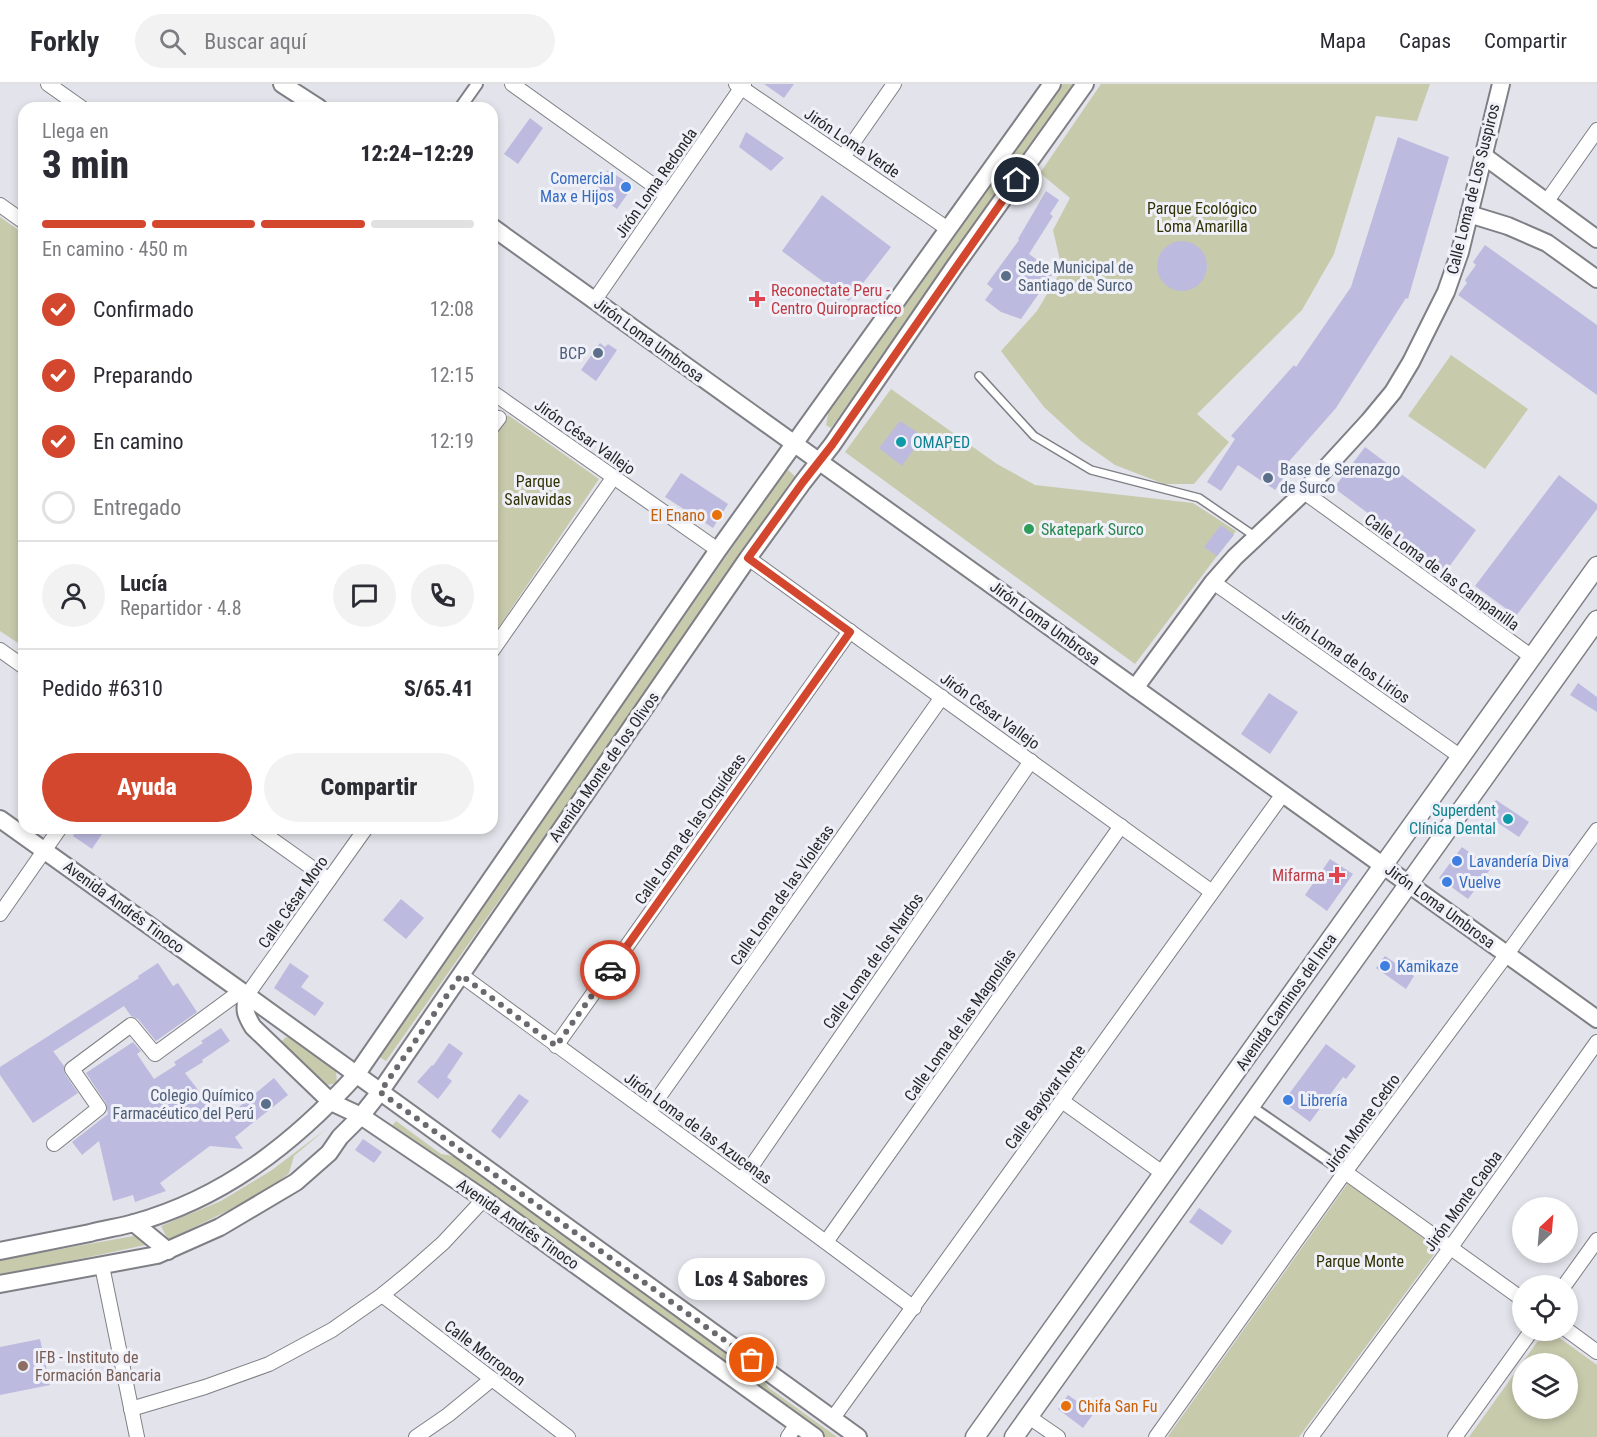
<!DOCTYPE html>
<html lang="es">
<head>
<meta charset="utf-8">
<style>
  body { margin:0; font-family:"Roboto Condensed",sans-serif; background:#f2f2f3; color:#2b2b33; height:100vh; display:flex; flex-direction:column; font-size:22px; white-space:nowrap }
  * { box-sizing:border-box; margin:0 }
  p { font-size:20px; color:#7c7c81 }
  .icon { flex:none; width:33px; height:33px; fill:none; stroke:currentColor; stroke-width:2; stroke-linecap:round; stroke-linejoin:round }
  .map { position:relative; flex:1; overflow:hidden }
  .side { position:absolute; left:18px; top:18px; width:480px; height:732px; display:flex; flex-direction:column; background:#fff; border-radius:18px; box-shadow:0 3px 9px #0003 }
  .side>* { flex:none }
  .needle { width:39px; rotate:26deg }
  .controls { position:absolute; left:1512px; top:1113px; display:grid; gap:12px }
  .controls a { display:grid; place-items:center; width:66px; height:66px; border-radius:50%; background:#fff; box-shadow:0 3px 9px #0003; font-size:30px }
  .pin { position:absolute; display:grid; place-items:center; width:51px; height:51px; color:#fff; margin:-26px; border:3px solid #fff; border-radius:50%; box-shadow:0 2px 6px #0007 }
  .courier { position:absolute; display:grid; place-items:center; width:60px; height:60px; margin:-30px; border:4px solid #d3472f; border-radius:50%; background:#fff; color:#222; box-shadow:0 2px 8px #0007 }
  .bubble { position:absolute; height:42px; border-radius:21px; background:#fff; box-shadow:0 3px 9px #0003; font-size:20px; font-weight:800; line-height:42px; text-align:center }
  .head em { font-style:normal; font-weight:800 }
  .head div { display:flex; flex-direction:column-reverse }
  .head { display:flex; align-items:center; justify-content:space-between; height:102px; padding:0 24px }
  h1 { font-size:39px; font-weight:800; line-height:45px }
  .bar { display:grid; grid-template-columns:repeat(4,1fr); gap:9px 6px; align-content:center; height:72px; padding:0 24px }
  .bar i { height:8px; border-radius:4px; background:#e1e1e2 }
  .bar .active { background:#d3472f }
  .bar p { grid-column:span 4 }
  .line { display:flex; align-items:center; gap:15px; padding:0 24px; border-top:2px solid #e1e1e2 }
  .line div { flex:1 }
  .round { display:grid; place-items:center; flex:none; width:63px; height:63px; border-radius:32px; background:#f2f2f3 }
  ol { padding:0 24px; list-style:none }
  li { display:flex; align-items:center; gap:18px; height:66px }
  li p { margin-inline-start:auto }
  li .icon { padding:6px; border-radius:50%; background:#d3472f; color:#fff; stroke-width:4 }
  li:last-child { color:#7c7c81 }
  li i { width:33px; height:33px; border:3px solid #e1e1e2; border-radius:50% }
  .cta { display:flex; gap:12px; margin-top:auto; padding:12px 24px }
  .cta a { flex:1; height:69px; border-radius:36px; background:#d3472f; color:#fff; font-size:24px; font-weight:800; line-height:69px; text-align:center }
  .cta a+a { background:#f2f2f3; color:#2b2b33 }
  header { display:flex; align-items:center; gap:36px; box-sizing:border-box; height:84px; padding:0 30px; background:#fff; border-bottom:2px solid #e1e1e2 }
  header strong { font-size:28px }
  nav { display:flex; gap:33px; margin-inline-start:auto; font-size:21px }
  .search { width:420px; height:54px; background:#f2f2f3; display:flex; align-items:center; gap:15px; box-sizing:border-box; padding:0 21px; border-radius:33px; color:#7c7c81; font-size:22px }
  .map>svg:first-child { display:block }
  .green { fill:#c8caac; fill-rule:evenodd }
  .building { fill:#bcbbdf }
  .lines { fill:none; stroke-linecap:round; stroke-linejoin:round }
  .service-casing { stroke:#7f7f86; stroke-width:10 }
  .pedestrian-casing { stroke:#7f7f86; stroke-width:14 }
  .minor-casing { stroke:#7f7f86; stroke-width:16 }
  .tertiary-casing { stroke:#7f7f86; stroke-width:20 }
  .secondary-casing { stroke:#7f7f86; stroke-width:21 }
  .service { stroke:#fff; stroke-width:7 }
  .pedestrian { stroke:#fff; stroke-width:10 }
  .minor { stroke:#fff; stroke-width:14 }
  .tertiary { stroke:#fff; stroke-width:16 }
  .secondary { stroke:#fff; stroke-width:18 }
  .done { stroke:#69696e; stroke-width:6; stroke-dasharray:0 10.8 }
  .route { stroke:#d3472f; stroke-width:8 }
  .shop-dot { fill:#3f7fe0; stroke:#f0f0f9; stroke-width:2 }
  .service-dot { fill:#5c6f8a; stroke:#f0f0f9; stroke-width:2 }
  .health-dot { fill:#e0444e; stroke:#f0f0f9; stroke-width:2 }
  .culture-dot { fill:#0f9aa8; stroke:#f0f0f9; stroke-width:2 }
  .food-dot { fill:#e8710a; stroke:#f0f0f9; stroke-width:2 }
  .leisure-dot { fill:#2e9e5b; stroke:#f0f0f9; stroke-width:2 }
  .education-dot { fill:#8d6e63; stroke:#f0f0f9; stroke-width:2 }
  .labels { text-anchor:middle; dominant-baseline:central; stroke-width:6; stroke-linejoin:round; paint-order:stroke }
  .street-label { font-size:16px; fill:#27272a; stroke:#f0f0f9 }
  .shop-label { font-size:16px; fill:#366cbe; stroke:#f0f0f9; text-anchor:start }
  .park-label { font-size:16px; fill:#313203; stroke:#f0f0f9 }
  .service-label { font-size:16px; fill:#4e5e75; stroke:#f0f0f9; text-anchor:start }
  .health-label { font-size:16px; fill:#be3a42; stroke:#f0f0f9; text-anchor:start }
  .culture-label { font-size:16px; fill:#0d838f; stroke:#f0f0f9; text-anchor:start }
  .food-label { font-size:16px; fill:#c56008; stroke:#f0f0f9; text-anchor:end }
  .leisure-label { font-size:16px; fill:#27864d; stroke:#f0f0f9; text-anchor:start }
  .education-label { font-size:16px; fill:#785e54; stroke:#f0f0f9; text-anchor:start }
</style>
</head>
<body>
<header>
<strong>Forkly</strong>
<div class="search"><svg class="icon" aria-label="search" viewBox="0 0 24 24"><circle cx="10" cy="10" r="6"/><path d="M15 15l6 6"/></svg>Buscar aquí</div>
<nav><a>Mapa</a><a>Capas</a><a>Compartir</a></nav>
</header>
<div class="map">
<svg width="1597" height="1353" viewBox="0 0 1597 1353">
  <rect width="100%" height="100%" fill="#e3e3eb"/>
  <!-- green -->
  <g class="green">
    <path d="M1063,0H1075L831,344L826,341L829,326Z"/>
    <path d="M1101,0H1430L1417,37L1376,32L1334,170L1302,226L1197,330L1229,358L1194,400H1164L1115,381L1081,357L1044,323L1001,267L1037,227L1062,185L1053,146L1070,114L1040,89Z"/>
    <path d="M0,133L24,150V550L18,559L0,547Z"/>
    <path d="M1451,271L1528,325L1485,385L1408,332Z"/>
    <path d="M891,305L997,380L1035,401L1193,419L1236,447L1135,580L845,368Z"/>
    <path d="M508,331L599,395L492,553V354Z"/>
    <path d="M787,385L797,394L386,977L378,972Z"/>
    <path d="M286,953L294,955L336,987L337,999L327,1001L320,999L284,965L281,958Z"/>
    <path d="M396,1037L441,1070L459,1073L758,1289L769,1304L837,1353H822L390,1044Z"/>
    <path d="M326,1045L294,1072L289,1089L266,1108L168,1156L161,1142L221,1117L272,1086Z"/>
    <path d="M1348,1099L1438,1165L1299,1353H1169L1168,1352Z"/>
    <path d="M139,1151L150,1160L0,1192V1176Z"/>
    <path d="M1545,1247H1550L1597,1281V1353H1469ZM1522,1280H1568V1324H1522Z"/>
  </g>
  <!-- building -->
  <g class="building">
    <path d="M764,0H794L784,14Z"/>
    <path d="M530,34L543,44L518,80L504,70Z"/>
    <path d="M746,48L784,74L771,87L739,63Z"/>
    <path d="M1398,53L1449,73L1408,215L1406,214L1336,324L1277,391L1283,395L1275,406L1238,381L1221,407L1207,398L1235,355L1231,352L1294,281L1296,283L1351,203Z"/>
    <path d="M608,86L633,102L617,125L593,108Z"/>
    <path d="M1046,107L1059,116L1050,130L1053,132L1029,170L1054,188L1021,235L1001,228L985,216L993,205L987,200L1019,156L1018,155Z"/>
    <path d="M822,111L891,163L849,217L782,167Z"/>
    <circle cx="1182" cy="182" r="25"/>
    <path d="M1485,161L1597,241V311L1458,211L1467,199L1465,196L1476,181L1473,178Z"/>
    <path d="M600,259L605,263L608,260L617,266L596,297L581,286Z"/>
    <path d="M900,337L923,352L902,382L879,364Z"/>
    <path d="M1365,363L1476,446L1446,487L1334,404Z"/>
    <path d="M681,389L728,420L713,444L665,413Z"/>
    <path d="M1559,391L1597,420V425L1516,532L1475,502Z"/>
    <path d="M1221,441L1234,451L1217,472L1204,463Z"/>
    <path d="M1578,599L1597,613V628L1570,611Z"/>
    <path d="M1269,609L1298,628L1270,670L1241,650Z"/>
    <path d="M1496,716L1529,738L1519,753L1486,731Z"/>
    <path d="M78,744H106L92,765L73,752Z"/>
    <path d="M1462,763L1491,784L1468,815L1439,794Z"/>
    <path d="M1330,775L1353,790L1327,827L1305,811Z"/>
    <path d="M401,815L424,834L406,855L383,836Z"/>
    <path d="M1385,872L1414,892L1406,905L1376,884Z"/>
    <path d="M158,879L173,902L178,899L197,928L156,957L138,935L131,932L124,922L54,967H53L64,982L65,990L78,1009L33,1039L0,991V983L139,894L138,892Z"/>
    <path d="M290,879L309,892L301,903L324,919L315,932L274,904Z"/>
    <path d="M221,944L230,957L202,976L203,978L185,989L222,1037L274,994L288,1011L235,1053L243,1065L210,1062L160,1099L166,1107L135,1118L133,1111L113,1117L99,1057L82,1071L72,1058L108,1030L106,1019L86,989L133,958L141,967L137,970L154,995L176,981L174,978L203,959L201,957Z"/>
    <path d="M449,959L463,969L447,993L452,997L438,1015L417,998L432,981L433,982Z"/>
    <path d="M1326,960L1356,982L1346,995L1343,993L1310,1038L1283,1018Z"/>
    <path d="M519,1010L529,1017L500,1055L491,1047Z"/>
    <path d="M363,1055L382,1068L374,1079L355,1066Z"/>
    <path d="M1199,1124L1232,1147L1222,1161L1189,1138Z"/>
    <path d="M40,1255L50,1301L0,1311V1263Z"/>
    <path d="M1068,1311L1094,1329L1083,1344L1058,1325Z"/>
  </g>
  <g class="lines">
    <defs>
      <path id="service" d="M979,292L1034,352L1091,386L1199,414L1256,453"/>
      <g id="pedestrian">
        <path d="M460,24L477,0"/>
        <path d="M1251,1023L1345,1088"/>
      </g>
      <g id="minor">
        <path d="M48,0L82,24"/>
        <path d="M512,0L667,111"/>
        <path d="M736,0L948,145"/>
        <path d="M843,73L894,0"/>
        <path d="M1547,117L1597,46"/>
        <path d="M0,121L24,138"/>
        <path d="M594,217L744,0"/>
        <path d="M492,308L718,466"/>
        <path d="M492,343L499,334"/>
        <path d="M1304,408L1532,573"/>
        <path d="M748,474L1212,808"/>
        <path d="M1213,498L1461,673"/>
        <path d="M0,566L24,583"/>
        <path d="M492,567L613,394"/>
        <path d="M256,744L329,796"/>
        <path d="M0,830L60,744"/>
        <path d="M461,891C612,1002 764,1111 914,1224"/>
        <path d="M247,911L366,744"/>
        <path d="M556,962L850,547"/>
        <path d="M1062,1017L1164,1090"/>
        <path d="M649,1027L942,613"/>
        <path d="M54,1060L99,1024L72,985L131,941L155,970L241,907"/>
        <path d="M1345,1088L1522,1215"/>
        <path d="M742,1096L1031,677"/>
        <path d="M826,1158L1121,742"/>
        <path d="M102,1182L137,1353"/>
        <path d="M1564,1202L1597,1156"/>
        <path d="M382,1211L568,1353"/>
        <path d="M1567,1246L1597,1268"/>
        <path d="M131,1325L205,1303L269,1280L332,1246L382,1211L409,1189L443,1159L484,1115"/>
        <path d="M1029,1333L1058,1353"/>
        <path d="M833,1334L1283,710"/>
        <path d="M416,1353L448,1331L492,1295"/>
        <path d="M788,1353L797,1340"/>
        <path d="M1156,1353L1345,1088L1507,870L1597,746"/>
        <path d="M1311,1353L1451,1163L1597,958"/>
        <path d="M1455,1353L1532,1246"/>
      </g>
      <g id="tertiary">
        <path d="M282,0L319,24"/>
        <path d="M1484,72L1597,155"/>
        <path d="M1469,130L1508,142L1547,159L1597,195"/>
        <path d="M492,143L1597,935"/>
        <path d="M1135,604L1213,498L1235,473L1304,408L1369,337L1393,308L1411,278L1446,208L1460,168L1501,0"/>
        <path d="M0,735L241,907L858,1353"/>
        <path d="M247,911C244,926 245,930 253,943L331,1018L361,1032L484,1115L815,1353"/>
        <path d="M134,1139L168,1167"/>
        <path d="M0,1167C30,1161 60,1155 90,1149C104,1145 120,1143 134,1139C224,1114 294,1059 356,991L718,466L1052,0"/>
        <path d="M0,1200L157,1171L220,1143L296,1098L329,1069L340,1053L361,1032L380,1008L748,474L803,398L832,361L955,182L1085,0"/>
      </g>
      <g id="secondary">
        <path d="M975,1353L1597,482"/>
        <path d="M1014,1353L1597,536"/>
      </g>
    </defs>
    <!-- service casing -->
    <use href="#service" class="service-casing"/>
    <!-- pedestrian casing -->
    <use href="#pedestrian" class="pedestrian-casing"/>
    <!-- minor casing -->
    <use href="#minor" class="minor-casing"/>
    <!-- tertiary casing -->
    <use href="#tertiary" class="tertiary-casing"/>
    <!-- secondary casing -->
    <use href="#secondary" class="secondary-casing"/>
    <!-- service -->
    <use href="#service" class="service"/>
    <!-- pedestrian -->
    <use href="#pedestrian" class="pedestrian"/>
    <!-- minor -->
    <use href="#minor" class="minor"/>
    <!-- tertiary -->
    <use href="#tertiary" class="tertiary"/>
    <!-- secondary -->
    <use href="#secondary" class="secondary"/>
  </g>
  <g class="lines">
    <!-- done -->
    <path class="done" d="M610,886L556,962L461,891L380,1008L752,1276"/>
    <!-- route -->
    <path class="route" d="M610,886L850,548L748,474L803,398L832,361L1017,96"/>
  </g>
  <!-- markers -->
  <g class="shop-dot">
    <circle cx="626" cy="103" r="6"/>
    <circle cx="1457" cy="777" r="6"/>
    <circle cx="1447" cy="798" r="6"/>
    <circle cx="1385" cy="882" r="6"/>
    <circle cx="1288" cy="1016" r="6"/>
  </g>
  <g class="service-dot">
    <circle cx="1006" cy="192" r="6"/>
    <circle cx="598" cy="269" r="6"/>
    <circle cx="1268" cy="394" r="6"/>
    <circle cx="266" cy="1020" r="6"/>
  </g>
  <g class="health-dot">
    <path d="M754 206h6v6h6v6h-6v6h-6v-6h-6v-6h6z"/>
    <path d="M1334 782h6v6h6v6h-6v6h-6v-6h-6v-6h6z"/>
  </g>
  <g class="culture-dot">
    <circle cx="901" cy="358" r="6"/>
    <circle cx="1508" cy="735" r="6"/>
  </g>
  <g class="food-dot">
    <circle cx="717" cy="431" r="6"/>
    <circle cx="1066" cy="1322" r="6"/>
  </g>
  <circle class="leisure-dot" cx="1029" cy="445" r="6"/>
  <circle class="education-dot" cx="23" cy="1282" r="6"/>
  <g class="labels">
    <!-- street labels -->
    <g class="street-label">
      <text transform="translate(852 59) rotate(34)">Jirón Loma Verde</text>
      <text transform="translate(656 99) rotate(-55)">Jirón Loma Redonda</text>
      <text transform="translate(1473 105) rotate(-76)">Calle Loma de Los Suspiros</text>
      <text transform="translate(649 256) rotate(36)">Jirón Loma Umbrosa</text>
      <text transform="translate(585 353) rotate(35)">Jirón César Vallejo</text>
      <text transform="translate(1442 488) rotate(36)">Calle Loma de las Campanilla</text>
      <text transform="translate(1045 539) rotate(36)">Jirón Loma Umbrosa</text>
      <text transform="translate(1346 572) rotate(35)">Jirón Loma de los Lirios</text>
      <text transform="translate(990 627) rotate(36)">Jirón César Vallejo</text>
      <text transform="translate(604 683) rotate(-55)">Avenida Monte de los Olivos</text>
      <text transform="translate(690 745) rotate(-55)">Calle Loma de las Orquídeas</text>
      <text transform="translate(782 811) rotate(-55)">Calle Loma de las Violetas</text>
      <text transform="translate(293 818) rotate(-55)">Calle César Moro</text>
      <text transform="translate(1440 822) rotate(36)">Jirón Loma Umbrosa</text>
      <text transform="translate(124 823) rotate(36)">Avenida Andrés Tinoco</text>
      <text transform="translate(873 877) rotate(-55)">Calle Loma de los Nardos</text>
      <text transform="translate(1286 918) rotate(-55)">Avenida Caminos del Inca</text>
      <text transform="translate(960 941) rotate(-55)">Calle Loma de las Magnolias</text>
      <text transform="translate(1045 1013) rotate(-54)">Calle Bayóvar Norte</text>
      <text transform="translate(1362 1039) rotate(-54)">Jirón Monte Cedro</text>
      <text transform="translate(698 1044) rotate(36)">Jirón Loma de las Azucenas</text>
      <text transform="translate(1463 1117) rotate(-54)">Jirón Monte Caoba</text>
      <text transform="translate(518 1140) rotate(35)">Avenida Andrés Tinoco</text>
      <text transform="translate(485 1269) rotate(37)">Calle Morropon</text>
    </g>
    <!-- shop labels -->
    <g class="shop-label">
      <text x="614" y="94" text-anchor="end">Comercial<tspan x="614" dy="18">Max e Hijos</tspan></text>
      <text x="1469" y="777">Lavandería Diva</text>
      <text x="1459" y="798">Vuelve</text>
      <text x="1397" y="882">Kamikaze</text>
      <text x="1300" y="1016">Librería</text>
    </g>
    <!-- park labels -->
    <g class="park-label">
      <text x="1202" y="124">Parque Ecológico<tspan x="1202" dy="18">Loma Amarilla</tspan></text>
      <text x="538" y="397">Parque<tspan x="538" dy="18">Salvavidas</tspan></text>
      <text x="1360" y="1177">Parque Monte</text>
    </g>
    <!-- service labels -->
    <g class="service-label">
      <text x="1018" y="183">Sede Municipal de<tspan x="1018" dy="18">Santiago de Surco</tspan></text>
      <text x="586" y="269" text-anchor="end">BCP</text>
      <text x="1280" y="385">Base de Serenazgo<tspan x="1280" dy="18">de Surco</tspan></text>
      <text x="254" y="1011" text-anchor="end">Colegio Químico<tspan x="254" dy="18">Farmacéutico del Perú</tspan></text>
    </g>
    <!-- health labels -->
    <g class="health-label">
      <text x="771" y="206">Reconectate Peru -<tspan x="771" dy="18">Centro Quiropractico</tspan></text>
      <text x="1325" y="791" text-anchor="end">Mifarma</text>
    </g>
    <!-- culture labels -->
    <g class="culture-label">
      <text x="913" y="358">OMAPED</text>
      <text x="1496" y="726" text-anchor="end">Superdent<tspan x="1496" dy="18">Clínica Dental</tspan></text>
    </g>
    <!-- food labels -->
    <g class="food-label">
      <text x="705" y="431">El Enano</text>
      <text x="1078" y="1322" text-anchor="start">Chifa San Fu</text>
    </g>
    <!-- leisure labels -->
    <g class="leisure-label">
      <text x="1041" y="445">Skatepark Surco</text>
    </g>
    <!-- education labels -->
    <g class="education-label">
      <text x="35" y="1273">IFB - Instituto de<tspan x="35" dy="18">Formación Bancaria</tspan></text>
    </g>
  </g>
</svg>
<div class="controls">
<a><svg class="needle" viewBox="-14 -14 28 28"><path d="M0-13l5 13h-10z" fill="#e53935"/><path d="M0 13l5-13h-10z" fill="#7c7c81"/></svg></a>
<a><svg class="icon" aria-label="locate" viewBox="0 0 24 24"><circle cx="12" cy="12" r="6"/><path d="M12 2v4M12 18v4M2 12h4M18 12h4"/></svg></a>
<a><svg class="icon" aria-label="layers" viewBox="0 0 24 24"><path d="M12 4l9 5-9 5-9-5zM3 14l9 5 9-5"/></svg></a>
</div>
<div class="pin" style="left:752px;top:1276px;background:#ea580c"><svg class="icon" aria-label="bag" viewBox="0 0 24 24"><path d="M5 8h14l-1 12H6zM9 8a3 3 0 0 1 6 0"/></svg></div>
<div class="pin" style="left:1017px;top:96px;background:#1f2937"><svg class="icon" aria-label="home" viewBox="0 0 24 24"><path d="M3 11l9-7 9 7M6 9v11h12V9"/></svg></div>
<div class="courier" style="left:610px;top:886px"><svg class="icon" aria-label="car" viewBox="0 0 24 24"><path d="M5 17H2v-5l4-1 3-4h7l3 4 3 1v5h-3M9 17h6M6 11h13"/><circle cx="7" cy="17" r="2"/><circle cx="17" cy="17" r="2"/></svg></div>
<div class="bubble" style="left:678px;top:1174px;width:147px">Los 4 Sabores</div>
<section class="side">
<div class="head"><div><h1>3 min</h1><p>Llega en</p></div><em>12:24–12:29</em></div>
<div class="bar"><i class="active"></i><i class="active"></i><i class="active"></i><i></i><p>En camino · 450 m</p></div>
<ol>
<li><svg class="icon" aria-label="check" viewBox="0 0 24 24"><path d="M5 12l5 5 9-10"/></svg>Confirmado<p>12:08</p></li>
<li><svg class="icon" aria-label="check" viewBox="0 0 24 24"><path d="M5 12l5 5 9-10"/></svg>Preparando<p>12:15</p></li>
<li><svg class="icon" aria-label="check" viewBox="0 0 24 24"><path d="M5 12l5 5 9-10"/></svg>En camino<p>12:19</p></li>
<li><i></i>Entregado</li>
</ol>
<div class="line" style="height:108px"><a class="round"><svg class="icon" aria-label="person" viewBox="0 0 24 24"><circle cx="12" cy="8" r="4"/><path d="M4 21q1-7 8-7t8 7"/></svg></a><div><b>Lucía</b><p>Repartidor · 4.8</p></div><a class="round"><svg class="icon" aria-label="chat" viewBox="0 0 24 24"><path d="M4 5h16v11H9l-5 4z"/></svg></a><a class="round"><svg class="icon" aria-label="phone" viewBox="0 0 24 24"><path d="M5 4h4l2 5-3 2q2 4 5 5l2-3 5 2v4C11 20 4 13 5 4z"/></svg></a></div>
<div class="line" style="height:78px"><div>Pedido #6310</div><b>S/65.41</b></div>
<div class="cta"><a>Ayuda</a><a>Compartir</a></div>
</section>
</div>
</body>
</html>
